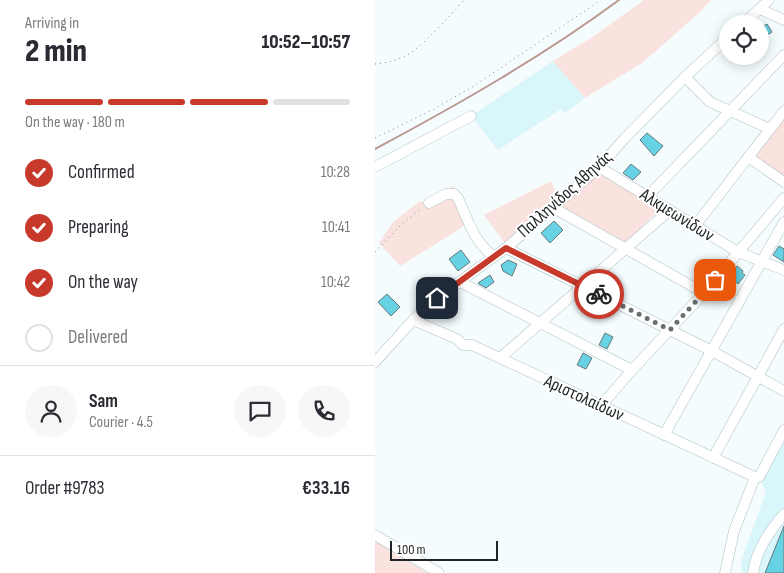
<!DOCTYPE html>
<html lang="en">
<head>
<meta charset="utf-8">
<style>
  body { margin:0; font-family:"Sofia Sans Condensed",sans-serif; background:#f7f7f7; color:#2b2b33; height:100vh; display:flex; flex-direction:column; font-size:19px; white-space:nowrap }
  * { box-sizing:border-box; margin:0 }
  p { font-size:16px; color:#7c7c81 }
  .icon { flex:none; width:28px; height:28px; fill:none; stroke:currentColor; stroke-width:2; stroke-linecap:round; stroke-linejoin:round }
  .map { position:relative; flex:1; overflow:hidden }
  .panel { display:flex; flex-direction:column; background:#fff; width:375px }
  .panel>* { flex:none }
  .controls { position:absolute; left:344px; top:15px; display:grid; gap:10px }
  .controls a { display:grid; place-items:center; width:50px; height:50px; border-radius:50%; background:#fff; box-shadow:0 2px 12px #0003; font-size:25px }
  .scale { position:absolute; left:15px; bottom:12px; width:108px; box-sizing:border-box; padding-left:5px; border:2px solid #1e2527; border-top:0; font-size:14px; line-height:18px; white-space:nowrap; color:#1e2527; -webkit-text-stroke:4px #fff; paint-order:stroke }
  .pin { position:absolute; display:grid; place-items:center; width:42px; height:42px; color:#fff; margin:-21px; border-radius:10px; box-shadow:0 2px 8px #0006 }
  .courier { position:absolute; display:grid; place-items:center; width:50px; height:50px; margin:-25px; border:4px solid #c73a2b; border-radius:50%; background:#fff; color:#222; box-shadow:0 1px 6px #0007 }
  .summary em { font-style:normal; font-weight:800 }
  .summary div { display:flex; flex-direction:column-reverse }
  .summary { display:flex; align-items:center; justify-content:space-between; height:85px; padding:0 25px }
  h1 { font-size:32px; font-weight:800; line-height:38px }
  .bar { display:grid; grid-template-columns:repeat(4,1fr); gap:8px 5px; align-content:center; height:60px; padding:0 25px }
  .bar i { height:6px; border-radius:4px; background:#e1e1e2 }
  .bar .on { background:#c73a2b }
  .bar p { grid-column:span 4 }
  .line { display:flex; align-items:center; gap:12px; padding:0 25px; border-top:1px solid #e1e1e2 }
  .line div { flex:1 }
  .round { display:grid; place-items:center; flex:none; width:52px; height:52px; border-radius:26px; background:#f7f7f7 }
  ol { padding:0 25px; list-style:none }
  li { display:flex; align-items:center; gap:15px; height:55px }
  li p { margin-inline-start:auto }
  li .icon { padding:5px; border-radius:50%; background:#c73a2b; color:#fff; stroke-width:4 }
  li:last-child { color:#7c7c81 }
  li i { width:28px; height:28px; border:2px solid #e1e1e2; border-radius:50% }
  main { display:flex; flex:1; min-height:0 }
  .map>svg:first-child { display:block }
  .built { fill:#d9f6fb }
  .green { fill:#fae2de }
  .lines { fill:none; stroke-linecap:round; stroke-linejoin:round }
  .stream { stroke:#bb9892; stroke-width:2 }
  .building { fill:#66d2e3; stroke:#67787b }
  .minor-casing { stroke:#aec0c4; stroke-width:11 }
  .path { stroke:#7f8688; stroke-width:1; stroke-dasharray:1 4; stroke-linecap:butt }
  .minor { stroke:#fff; stroke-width:10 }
  .done { stroke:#697072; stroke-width:5; stroke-dasharray:0 9 }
  .route { stroke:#c73a2b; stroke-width:6 }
  .labels { text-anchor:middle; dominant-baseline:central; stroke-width:4; stroke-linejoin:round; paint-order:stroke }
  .street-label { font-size:18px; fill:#1e2527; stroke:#fff }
</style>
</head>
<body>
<main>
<section class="panel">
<div class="summary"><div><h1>2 min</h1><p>Arriving in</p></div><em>10:52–10:57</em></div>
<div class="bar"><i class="on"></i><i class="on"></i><i class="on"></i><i></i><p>On the way · 180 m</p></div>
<ol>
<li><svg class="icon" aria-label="check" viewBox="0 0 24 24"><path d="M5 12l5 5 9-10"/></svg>Confirmed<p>10:28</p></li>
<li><svg class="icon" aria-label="check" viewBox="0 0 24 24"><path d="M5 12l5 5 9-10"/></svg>Preparing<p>10:41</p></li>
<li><svg class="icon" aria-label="check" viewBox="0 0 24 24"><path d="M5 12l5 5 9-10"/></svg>On the way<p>10:42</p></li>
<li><i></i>Delivered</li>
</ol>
<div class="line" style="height:90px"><a class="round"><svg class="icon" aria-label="person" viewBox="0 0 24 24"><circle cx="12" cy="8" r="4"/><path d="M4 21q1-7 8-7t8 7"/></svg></a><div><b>Sam</b><p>Courier · 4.5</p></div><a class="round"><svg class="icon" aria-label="chat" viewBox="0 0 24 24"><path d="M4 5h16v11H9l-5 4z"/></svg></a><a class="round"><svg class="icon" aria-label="phone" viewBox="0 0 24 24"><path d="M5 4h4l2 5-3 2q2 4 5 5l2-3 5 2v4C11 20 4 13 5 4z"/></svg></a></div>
<div class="line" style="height:65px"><div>Order #9783</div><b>€33.16</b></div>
</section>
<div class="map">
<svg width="409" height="573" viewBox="0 0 409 573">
  <rect width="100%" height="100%" fill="#f5fcfe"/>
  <!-- built -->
  <g class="built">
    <path d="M178,61L210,98L190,113L186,109L123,150L96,116Z"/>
    <path d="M409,434V573H367L366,561L391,492L385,479Z"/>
  </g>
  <!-- green -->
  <g class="green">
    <path d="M269,0H336L325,12L267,63L210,98L178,61L219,36Z"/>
    <path d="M409,118V177L379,157Z"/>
    <path d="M224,172L286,208L248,245L182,207Z"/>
    <path d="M176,181L184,199L131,245L109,215Z"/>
    <path d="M79,186L99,220L25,266L4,243L18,222L45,201L49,202Z"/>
    <path d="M0,540L52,573H0Z"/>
  </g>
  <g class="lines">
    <!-- stream -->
    <path class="stream" d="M0,149C84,104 167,57 244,0"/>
  </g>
  <!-- building -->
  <g class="building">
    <path d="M392,24L397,32L392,35L393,37L385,42V28Z"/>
    <path d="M272,133L288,146L279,156L265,140Z"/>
    <path d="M256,164L266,172L258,180L248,173Z"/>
    <path d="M179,221L188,230L175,243L166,233Z"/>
    <path d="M404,246L409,249V262L398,255Z"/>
    <path d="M86,250L95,262L83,271L74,259Z"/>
    <path d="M133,260L142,264L137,276L128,271L126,265Z"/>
    <path d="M362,266L368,271L367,273L370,275L363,284L359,280L351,289L346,284Z"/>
    <path d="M115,275L119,282L111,288L104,284L103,283Z"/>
    <path d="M12,294L25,307L16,316L3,302Z"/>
    <path d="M230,333L238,337L232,349L224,345Z"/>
    <path d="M208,353L217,358L211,369L202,365Z"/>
    <path d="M409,526V573H390Z"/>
  </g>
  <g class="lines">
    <defs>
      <g id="minor">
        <path d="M385,9L409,20"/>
        <path d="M368,24L394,0"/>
        <path d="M310,77L335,102L395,129"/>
        <path d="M373,157L409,182"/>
        <path d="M0,167L96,116"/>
        <path d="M224,167L363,252L409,270"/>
        <path d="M273,196L409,55"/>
        <path d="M54,203L71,194H79L83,198C93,220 99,242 119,257"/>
        <path d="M177,207L329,293"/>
        <path d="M320,226L409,111"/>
        <path d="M131,248L337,351L409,391"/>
        <path d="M85,282L257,370"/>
        <path d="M38,320L82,339L88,345H97L125,358L380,477"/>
        <path d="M125,358L295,210"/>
        <path d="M0,362L51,306L131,248L224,167L250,138L310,77L352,38"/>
        <path d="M226,406L257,370L329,293L409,198"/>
        <path d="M289,435L409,222"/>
        <path d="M338,458L409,329"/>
        <path d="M380,477H384L409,430"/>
        <path d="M0,535L64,573"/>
        <path d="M350,573L359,531L380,477"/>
        <path d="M378,573C381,550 395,531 409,514"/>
      </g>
    </defs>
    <!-- minor casing -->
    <use href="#minor" class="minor-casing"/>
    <!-- path -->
    <g class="path">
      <path d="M0,64C10,63 20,61 30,56C46,49 76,14 89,0"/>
      <path d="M0,138L57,110L99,86L226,0"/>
      <path d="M0,252L29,222L47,208"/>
    </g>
    <!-- minor -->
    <use href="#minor" class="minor"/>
  </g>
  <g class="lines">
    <!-- done -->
    <path class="done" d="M224,294L295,330L340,280"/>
    <!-- route -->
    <path class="route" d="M62,298L131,248L224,294"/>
  </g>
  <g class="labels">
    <!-- street labels -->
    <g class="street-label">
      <text transform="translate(190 194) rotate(-42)">Παλληνίδος Αθηνάς</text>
      <text transform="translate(302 215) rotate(32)">Αλκμεωνίδων</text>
      <text transform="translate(209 398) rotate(25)">Αριστολαίδων</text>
    </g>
  </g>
</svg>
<div class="controls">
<a><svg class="icon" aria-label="locate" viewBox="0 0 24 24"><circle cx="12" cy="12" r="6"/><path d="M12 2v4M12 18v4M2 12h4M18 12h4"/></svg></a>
</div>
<div class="scale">100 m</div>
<div class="pin" style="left:340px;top:280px;background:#ea580c"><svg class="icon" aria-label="bag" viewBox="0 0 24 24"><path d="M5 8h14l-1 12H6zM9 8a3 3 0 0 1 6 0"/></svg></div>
<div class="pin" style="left:62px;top:298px;background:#1f2937"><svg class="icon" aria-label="home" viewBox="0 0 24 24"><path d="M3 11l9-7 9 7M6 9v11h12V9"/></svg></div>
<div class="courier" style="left:224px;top:294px"><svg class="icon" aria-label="bike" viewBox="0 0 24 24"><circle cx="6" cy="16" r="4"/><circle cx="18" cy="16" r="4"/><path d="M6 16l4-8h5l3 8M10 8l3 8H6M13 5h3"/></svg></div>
</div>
</main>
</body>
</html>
